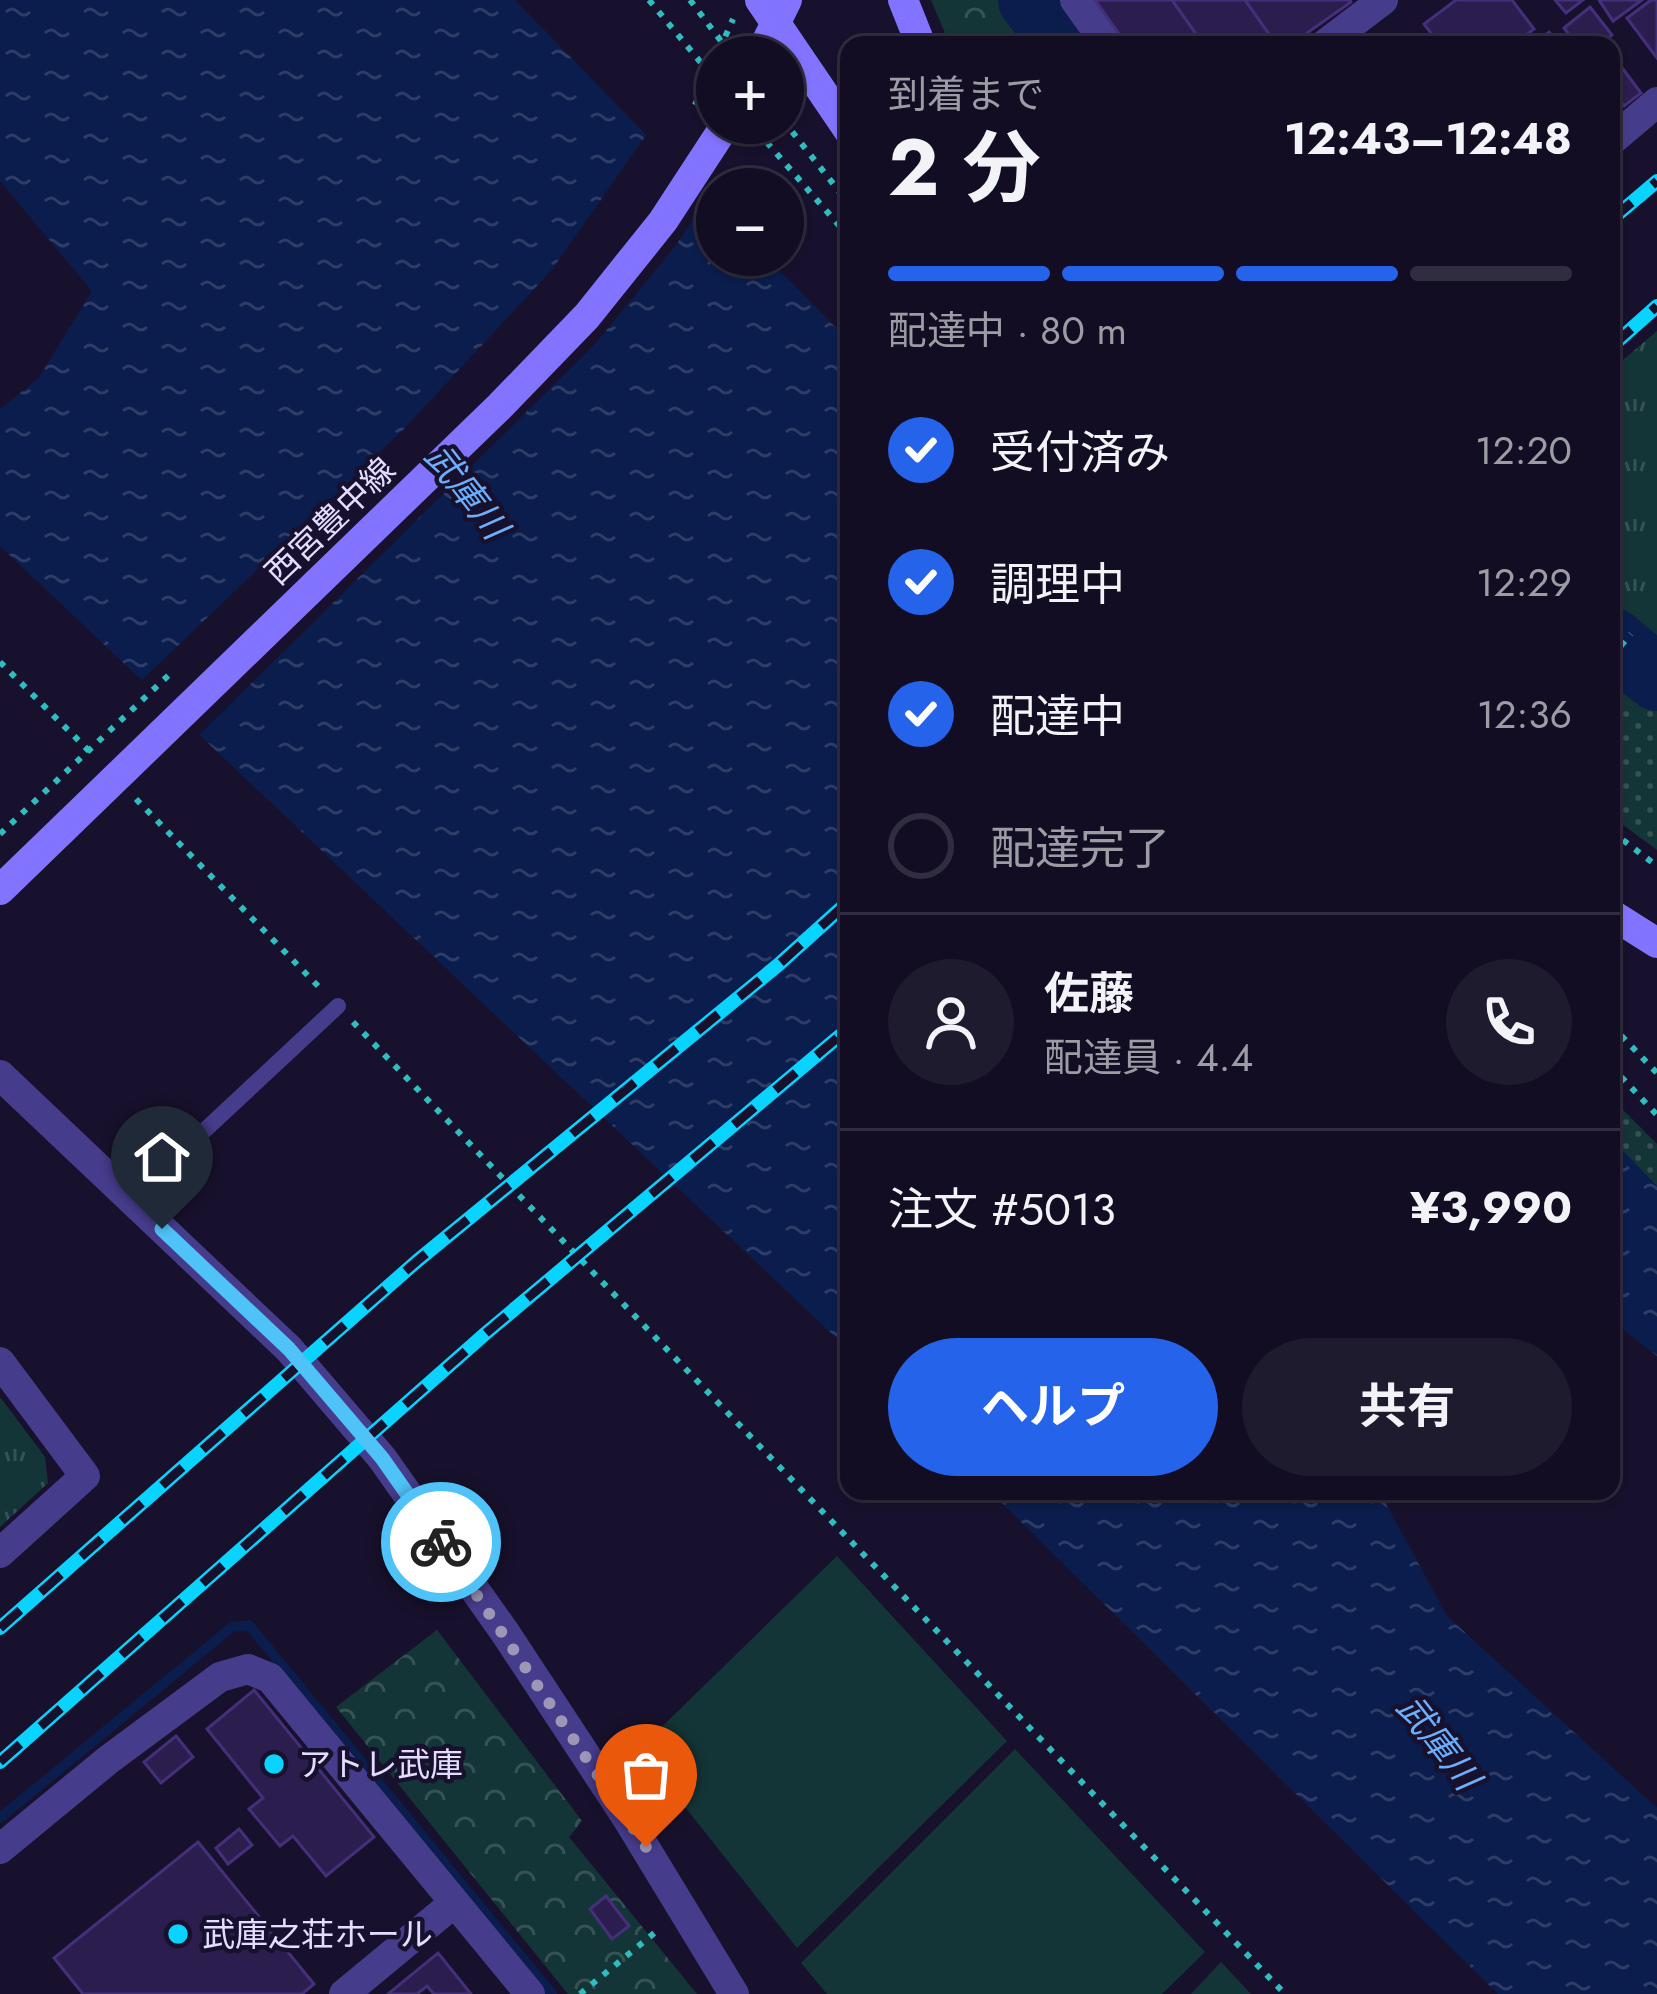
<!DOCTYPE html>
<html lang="ja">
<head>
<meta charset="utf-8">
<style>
  body { margin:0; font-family:Jost,"Noto Sans JP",sans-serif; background:#1f1b2f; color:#f1f3f6; height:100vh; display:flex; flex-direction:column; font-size:45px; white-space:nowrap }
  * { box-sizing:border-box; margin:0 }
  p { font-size:39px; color:#9c9ca5 }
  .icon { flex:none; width:66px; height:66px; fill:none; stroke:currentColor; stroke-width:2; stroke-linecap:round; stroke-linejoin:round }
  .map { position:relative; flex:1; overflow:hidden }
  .details { position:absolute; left:840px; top:36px; width:780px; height:1464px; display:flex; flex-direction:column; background:#120d22; border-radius:24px; box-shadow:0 3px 9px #0004,0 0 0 3px #312d40 }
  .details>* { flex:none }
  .buttons { position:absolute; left:696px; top:36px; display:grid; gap:24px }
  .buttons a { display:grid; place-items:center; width:108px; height:108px; border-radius:50%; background:#120d22; box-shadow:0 3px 9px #0004,0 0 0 3px #312d40; font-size:60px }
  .pin { position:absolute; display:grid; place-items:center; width:102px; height:102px; color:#fff; margin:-123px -51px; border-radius:50% 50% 50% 0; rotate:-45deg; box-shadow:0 0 12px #0007 }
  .pin .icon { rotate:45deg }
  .courier { position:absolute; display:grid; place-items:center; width:120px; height:120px; margin:-60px; border:9px solid #4fc3f7; border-radius:50%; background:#fff; color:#222; box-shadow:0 3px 15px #0007 }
  .overview em { font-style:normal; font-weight:700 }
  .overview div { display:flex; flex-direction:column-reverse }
  .overview { display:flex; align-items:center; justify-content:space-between; height:204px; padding:0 48px }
  h1 { font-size:78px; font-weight:700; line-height:90px }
  .bar { display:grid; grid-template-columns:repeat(4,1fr); gap:18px 12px; align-content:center; height:144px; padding:0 48px }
  .bar i { height:15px; border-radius:9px; background:#312d40 }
  .bar .active { background:#2563eb }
  .bar p { grid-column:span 4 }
  .line { display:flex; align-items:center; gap:30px; padding:0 48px; border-top:3px solid #312d40 }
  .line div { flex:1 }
  .round { display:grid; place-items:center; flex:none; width:126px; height:126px; border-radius:63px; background:#1f1b2f }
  ol { padding:0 48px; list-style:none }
  li { display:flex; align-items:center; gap:36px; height:132px }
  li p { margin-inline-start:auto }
  li .icon { padding:12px; border-radius:50%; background:#2563eb; color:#fff; stroke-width:4 }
  li:last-child { color:#9c9ca5 }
  li i { width:66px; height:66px; border:6px solid #312d40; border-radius:50% }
  .button { display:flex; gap:24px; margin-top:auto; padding:24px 48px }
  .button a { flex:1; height:138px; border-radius:72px; background:#2563eb; color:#fff; font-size:48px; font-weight:700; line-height:138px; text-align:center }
  .button a+a { background:#1f1b2f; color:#f1f3f6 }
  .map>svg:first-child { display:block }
  .grass { fill:url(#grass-dots) }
  .forest { fill:url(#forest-crowns) }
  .park { fill:url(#park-tufts) }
  .pitch { fill:#143537 }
  .water { fill:url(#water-ripples) }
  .pier { fill:#18112d }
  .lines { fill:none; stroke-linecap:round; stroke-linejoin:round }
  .stream { stroke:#0b1d4c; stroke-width:10 }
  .river { stroke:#0b1d4c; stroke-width:66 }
  .building { fill:#2b1d4e; stroke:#442f7a; stroke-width:3 }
  .path { stroke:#30bdc0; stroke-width:6; stroke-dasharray:6 9; stroke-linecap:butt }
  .lane { stroke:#463c8c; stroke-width:16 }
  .street { stroke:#463c8c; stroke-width:30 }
  .secondary { stroke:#8374ff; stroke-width:30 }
  .rail-casing { stroke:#09d3ff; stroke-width:14 }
  .rail { stroke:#18112d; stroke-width:9; stroke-dasharray:27; stroke-linecap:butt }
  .done { stroke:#9d96b6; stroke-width:12; stroke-dasharray:0 21.6 }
  .route { stroke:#4fc3f7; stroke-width:15 }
  .poi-dot { fill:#09d3ff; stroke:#18112d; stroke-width:4.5 }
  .labels { text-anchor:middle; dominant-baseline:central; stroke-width:9; stroke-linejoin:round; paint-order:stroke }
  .street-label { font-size:33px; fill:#e4ddff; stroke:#18112d }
  .poi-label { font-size:33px; fill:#e4ddff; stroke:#18112d; text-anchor:start }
  .water-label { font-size:36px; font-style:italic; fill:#6bafff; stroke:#18112d }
</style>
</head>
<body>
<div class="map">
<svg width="1657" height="1994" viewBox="0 0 1657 1994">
  <defs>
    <pattern id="grass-dots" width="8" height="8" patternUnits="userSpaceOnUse" patternTransform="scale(3)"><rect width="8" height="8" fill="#143537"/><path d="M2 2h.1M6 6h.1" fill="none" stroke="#365255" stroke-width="1.8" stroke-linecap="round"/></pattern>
    <pattern id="forest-crowns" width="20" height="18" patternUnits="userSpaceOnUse" patternTransform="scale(3)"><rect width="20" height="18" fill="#143537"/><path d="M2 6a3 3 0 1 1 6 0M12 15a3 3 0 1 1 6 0" fill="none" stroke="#365255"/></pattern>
    <pattern id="park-tufts" width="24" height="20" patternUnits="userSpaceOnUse" patternTransform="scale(3)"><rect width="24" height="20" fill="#143537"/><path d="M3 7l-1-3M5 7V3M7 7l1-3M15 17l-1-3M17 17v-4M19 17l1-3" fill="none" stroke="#365255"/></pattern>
    <pattern id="water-ripples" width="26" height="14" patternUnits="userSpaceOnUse" patternTransform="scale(3)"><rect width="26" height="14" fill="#0b1d4c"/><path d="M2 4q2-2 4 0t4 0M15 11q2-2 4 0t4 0" fill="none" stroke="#2e3d67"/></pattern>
  </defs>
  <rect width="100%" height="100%" fill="#18112d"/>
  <!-- grass -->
  <g class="grass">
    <path d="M1611,675L1657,709V850L1611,816Z"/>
    <path d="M1611,1098L1657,1144V1198L1611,1147Z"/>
  </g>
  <!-- forest -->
  <g class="forest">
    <path d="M931,0H1012L1047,45H950Z"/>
    <path d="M437,1630L582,1821L569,1837L697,1994H568L336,1707Z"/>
  </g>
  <!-- park -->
  <g class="park">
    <path d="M1657,331V657L1611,617V370Z"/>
    <path d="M0,1397L45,1457L48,1483L0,1527Z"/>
  </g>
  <!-- pitch -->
  <g class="pitch">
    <path d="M837,1556L1007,1741L797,1948L639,1749Z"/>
    <path d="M1015,1749L1205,1952L1162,1994H827L801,1963Z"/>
    <path d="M1221,1962L1251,1994H1191Z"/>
  </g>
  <!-- water -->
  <g class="water">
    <path d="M0,0H515L717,208V255H764L849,341V1350L0,546V409L38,379L92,291L0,181Z"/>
    <path d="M1611,1138L1657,1186V1356L1611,1320Z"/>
    <path d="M990,1491H1379L1447,1616L1657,1808V1994H1498Z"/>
  </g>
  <!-- pier -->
  <path class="pier" d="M649,131L710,193L676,245L595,344L196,738L138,684L403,430L551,271Z"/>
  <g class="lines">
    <!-- stream -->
    <path class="stream" d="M0,1818L232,1627L249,1625L552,1994"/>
    <!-- river -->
    <g class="river">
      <path d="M1031,0L1066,45"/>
      <path d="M1611,640L1657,678"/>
    </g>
  </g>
  <!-- building -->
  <g class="building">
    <path d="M1095,0H1172L1204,45H1127Z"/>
    <path d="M1172,0H1245L1271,37L1260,45H1204Z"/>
    <path d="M1245,0H1350L1351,2L1290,45H1277Z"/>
    <path d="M1456,0H1512L1534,29L1513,45H1440L1424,24Z"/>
    <path d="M1555,0H1583L1566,13Z"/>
    <path d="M1599,0H1642L1613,21Z"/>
    <path d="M1651,0H1657V58L1627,18Z"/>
    <path d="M1590,7L1612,35L1599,45H1577L1564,28Z"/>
    <path d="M1549,32L1559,45H1531Z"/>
    <path d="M1611,53L1641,93L1624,106L1611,89Z"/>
    <path d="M254,1690L374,1837L326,1876L293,1836L280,1846L249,1809L263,1798L207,1729Z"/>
    <path d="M176,1736L193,1757L161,1783L144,1762Z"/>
    <path d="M239,1829L252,1845L228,1864L216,1848Z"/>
    <path d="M198,1842L314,1984L302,1994H83L54,1958Z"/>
    <path d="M606,1896L629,1926L612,1939L590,1909Z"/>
    <path d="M438,1953L471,1994H434L427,1986L417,1994H388Z"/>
  </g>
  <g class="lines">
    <!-- path -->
    <g class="path">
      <path d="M649,0L717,82"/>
      <path d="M690,0L724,45"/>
      <path d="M695,105L733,19"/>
      <path d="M783,120L849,204"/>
      <path d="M757,131L849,237"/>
      <path d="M1611,657L1631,634"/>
      <path d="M0,662L93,755"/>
      <path d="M136,799L319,987"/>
      <path d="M1611,831L1657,866"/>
      <path d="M0,834L172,672"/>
      <path d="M353,1022L1285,1994"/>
      <path d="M1611,1025L1657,1073"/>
      <path d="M1611,1066L1657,1115"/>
      <path d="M580,1994L658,1930"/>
    </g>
    <!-- lane -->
    <path class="lane" d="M131,1199L338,1006"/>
    <!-- street -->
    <g class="street">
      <path d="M1075,0L1107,45"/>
      <path d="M1324,45L1383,0"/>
      <path d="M1611,141L1657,102"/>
      <path d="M0,1075L289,1349L382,1458L506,1634L627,1818L734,1994"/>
      <path d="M0,1362L85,1476L0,1553"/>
      <path d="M0,1849L108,1760L220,1677L248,1669L270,1678L530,1994"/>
      <path d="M344,1994L454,1903"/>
    </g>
    <!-- secondary -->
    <g class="secondary">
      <path d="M760,0L849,131"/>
      <path d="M903,0L921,45"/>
      <path d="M759,57L787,0"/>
      <path d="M0,890L500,406L587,316L663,221L727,123"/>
      <path d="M1611,914L1657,943"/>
    </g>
    <defs>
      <g id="rail">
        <path d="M1611,220L1657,181"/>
        <path d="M1611,347L1657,306"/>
        <path d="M0,1628L417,1261L778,965L849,901"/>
        <path d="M0,1762L486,1333L849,1028"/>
      </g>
    </defs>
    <!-- rail casing -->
    <use href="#rail" class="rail-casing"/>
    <!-- rail -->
    <use href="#rail" class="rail"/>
  </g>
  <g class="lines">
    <!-- done -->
    <path class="done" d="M441,1542L646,1847"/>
    <!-- route -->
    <path class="route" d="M162,1229L289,1349L382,1458L441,1542"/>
  </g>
  <!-- markers -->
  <g class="poi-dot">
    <circle cx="274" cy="1764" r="12"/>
    <circle cx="178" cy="1934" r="12"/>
  </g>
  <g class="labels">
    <!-- street labels -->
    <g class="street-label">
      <text transform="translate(330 521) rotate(-44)">西宮豊中線</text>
    </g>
    <!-- poi labels -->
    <g class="poi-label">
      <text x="298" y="1764">アトレ武庫</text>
      <text x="202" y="1934">武庫之荘ホール</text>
    </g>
    <!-- water labels -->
    <g class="water-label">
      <text transform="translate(467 491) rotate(52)">武庫川</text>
      <text transform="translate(1439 1742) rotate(52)">武庫川</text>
    </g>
  </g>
</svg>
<div class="buttons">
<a>+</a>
<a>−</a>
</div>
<div class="pin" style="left:646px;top:1847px;background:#ea580c"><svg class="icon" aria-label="bag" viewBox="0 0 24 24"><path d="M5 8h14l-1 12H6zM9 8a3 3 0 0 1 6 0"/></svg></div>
<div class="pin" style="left:162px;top:1229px;background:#1f2937"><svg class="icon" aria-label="home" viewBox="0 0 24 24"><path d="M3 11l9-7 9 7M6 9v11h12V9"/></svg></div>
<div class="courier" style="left:441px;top:1542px"><svg class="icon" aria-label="bike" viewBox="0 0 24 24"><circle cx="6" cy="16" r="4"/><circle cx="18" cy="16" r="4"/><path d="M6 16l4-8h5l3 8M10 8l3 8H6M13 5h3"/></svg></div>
<section class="details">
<div class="overview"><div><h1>2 分</h1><p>到着まで</p></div><em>12:43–12:48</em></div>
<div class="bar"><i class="active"></i><i class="active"></i><i class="active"></i><i></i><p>配達中 · 80 m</p></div>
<ol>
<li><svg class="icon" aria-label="check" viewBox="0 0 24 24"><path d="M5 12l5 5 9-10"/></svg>受付済み<p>12:20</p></li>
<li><svg class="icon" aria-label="check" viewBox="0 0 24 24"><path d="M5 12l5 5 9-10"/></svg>調理中<p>12:29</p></li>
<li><svg class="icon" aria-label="check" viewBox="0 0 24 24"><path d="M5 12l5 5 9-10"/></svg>配達中<p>12:36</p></li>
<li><i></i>配達完了</li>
</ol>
<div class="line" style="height:216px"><a class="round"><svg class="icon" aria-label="person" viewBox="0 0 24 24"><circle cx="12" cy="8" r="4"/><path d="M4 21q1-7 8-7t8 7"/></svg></a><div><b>佐藤</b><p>配達員 · 4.4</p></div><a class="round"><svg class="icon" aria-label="phone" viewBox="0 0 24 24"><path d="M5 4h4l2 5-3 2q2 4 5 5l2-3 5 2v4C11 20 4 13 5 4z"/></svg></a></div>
<div class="line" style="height:156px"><div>注文 #5013</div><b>¥3,990</b></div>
<div class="button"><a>ヘルプ</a><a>共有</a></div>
</section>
</div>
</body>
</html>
